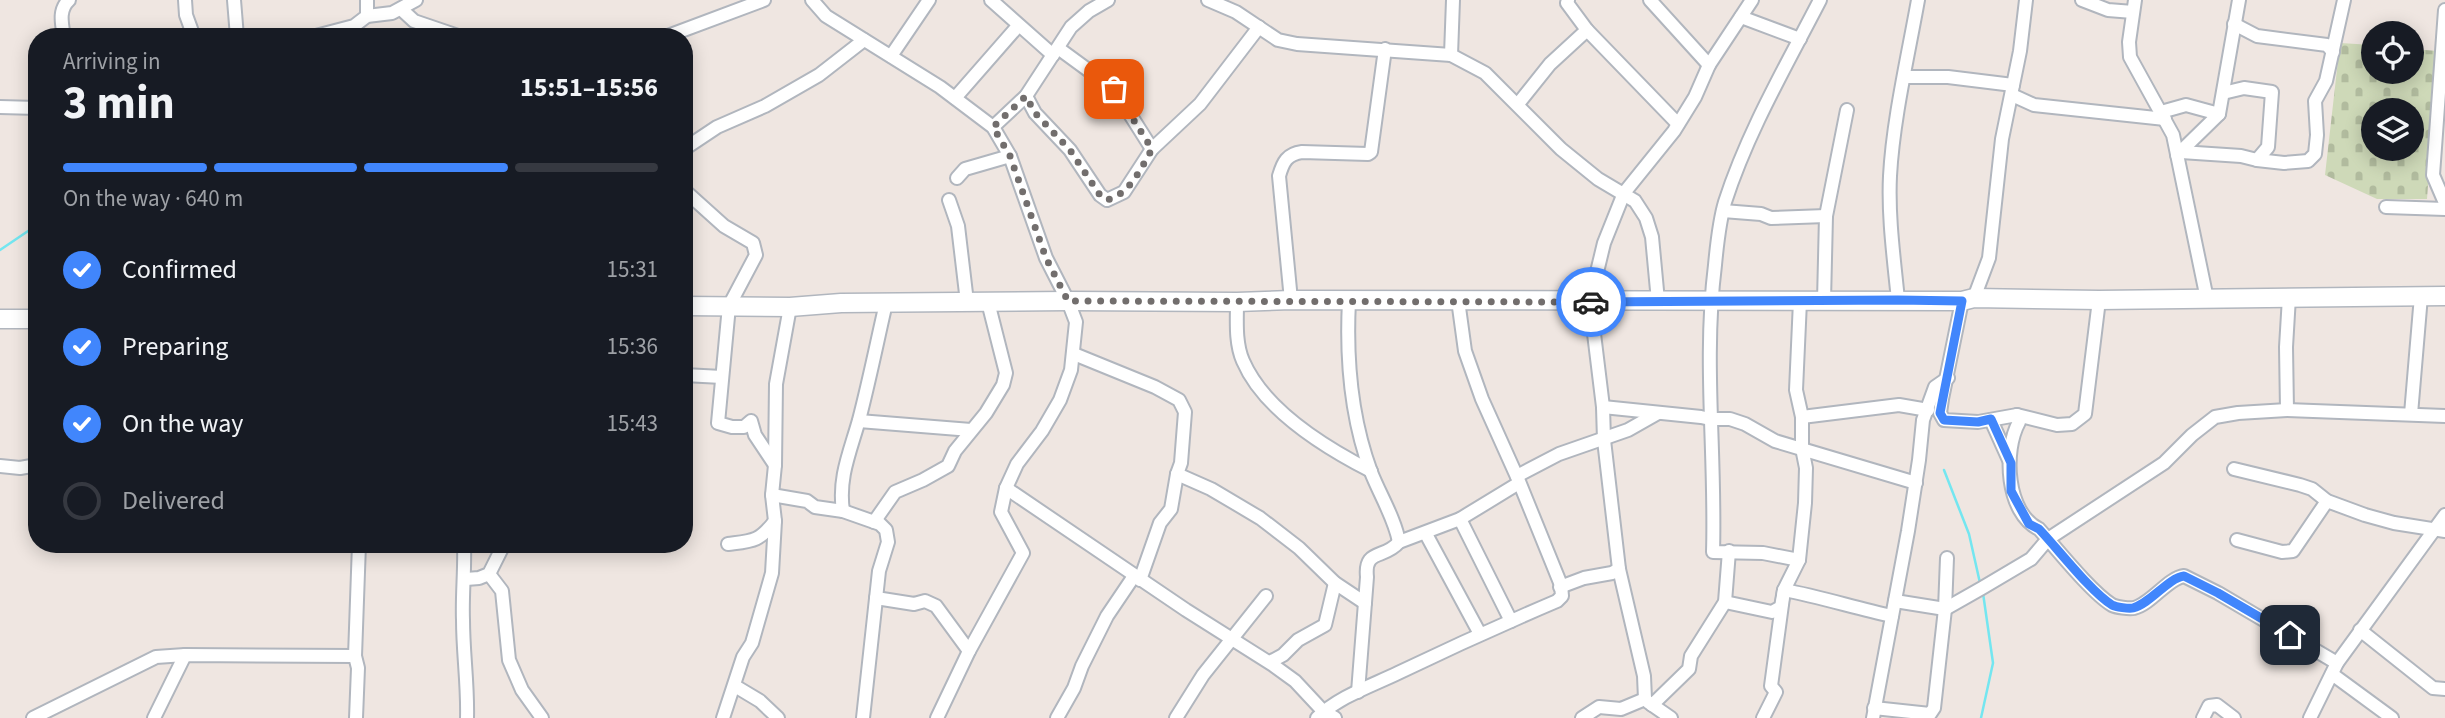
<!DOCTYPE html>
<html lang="en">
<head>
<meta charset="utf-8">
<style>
  body { margin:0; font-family:"Source Sans 3",sans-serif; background:#20242c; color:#f1f3f6; height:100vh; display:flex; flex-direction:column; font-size:26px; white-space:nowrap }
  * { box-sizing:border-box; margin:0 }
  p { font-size:23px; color:#9ea1a6 }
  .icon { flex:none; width:38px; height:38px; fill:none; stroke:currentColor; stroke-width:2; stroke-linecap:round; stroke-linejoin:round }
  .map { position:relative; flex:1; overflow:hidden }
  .side { position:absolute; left:28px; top:28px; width:665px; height:525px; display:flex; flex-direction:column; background:#171b24; border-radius:28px; box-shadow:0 4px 18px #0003 }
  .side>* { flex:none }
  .buttons { position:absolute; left:2361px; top:21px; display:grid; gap:14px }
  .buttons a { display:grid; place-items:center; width:63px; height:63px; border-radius:50%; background:#171b24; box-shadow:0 4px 18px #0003; font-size:35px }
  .pin { position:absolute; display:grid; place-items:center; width:60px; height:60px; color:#fff; margin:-30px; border-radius:14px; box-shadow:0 4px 10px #0006 }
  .courier { position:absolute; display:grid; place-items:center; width:70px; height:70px; margin:-35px; border:5px solid #4186fc; border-radius:50%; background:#fff; color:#222; box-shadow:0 2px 9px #0007 }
  .overview em { font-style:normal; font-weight:700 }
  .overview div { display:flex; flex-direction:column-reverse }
  .overview { display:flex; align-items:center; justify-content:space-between; height:119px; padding:0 35px }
  h1 { font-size:46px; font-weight:700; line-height:52px }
  .bar { display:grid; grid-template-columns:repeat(4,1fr); gap:10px 7px; align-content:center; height:84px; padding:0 35px }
  .bar i { height:9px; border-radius:5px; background:#363941 }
  .bar .active { background:#4186fc }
  .bar p { grid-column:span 4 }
  ol { padding:0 35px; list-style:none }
  li { display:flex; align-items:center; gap:21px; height:77px }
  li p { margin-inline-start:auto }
  li .icon { padding:7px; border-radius:50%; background:#4186fc; color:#fff; stroke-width:4 }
  li:last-child { color:#9ea1a6 }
  li i { width:38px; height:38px; border:4px solid #363941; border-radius:50% }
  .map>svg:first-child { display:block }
  .cemetery { fill:url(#cemetery-stones); fill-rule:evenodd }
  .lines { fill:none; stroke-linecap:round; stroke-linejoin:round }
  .stream { stroke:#74e6f0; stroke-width:2.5 }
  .minor-casing { stroke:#b1b6be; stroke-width:16 }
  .secondary-casing { stroke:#b1b6be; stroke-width:21 }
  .minor { stroke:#fff; stroke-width:12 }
  .secondary { stroke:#fff; stroke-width:18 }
  .done { stroke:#726e6d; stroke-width:7; stroke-dasharray:0 12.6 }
  .route { stroke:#4186fc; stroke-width:9 }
</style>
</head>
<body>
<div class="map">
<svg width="2445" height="718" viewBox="0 0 2445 718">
  <defs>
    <pattern id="cemetery-stones" width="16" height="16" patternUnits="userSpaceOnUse" patternTransform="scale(1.75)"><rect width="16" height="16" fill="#ced9b8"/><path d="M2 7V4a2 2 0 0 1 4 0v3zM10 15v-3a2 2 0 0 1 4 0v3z" fill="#b1bb9e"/></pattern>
  </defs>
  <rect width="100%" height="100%" fill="#efe6e1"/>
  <!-- cemetery -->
  <path class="cemetery" d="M2340,43L2373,45V72H2412V49L2438,51L2427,199H2377L2325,175ZM2373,110H2412V149H2373Z"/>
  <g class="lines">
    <!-- stream -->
    <g class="stream">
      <path d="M0,250L37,225"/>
      <path d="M1944,470L1969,534L1980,583"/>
      <path d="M1981,718L1993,663L1983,593"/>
    </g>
    <defs>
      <g id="minor">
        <path d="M185,0L186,15L194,37"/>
        <path d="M234,0L237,37"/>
        <path d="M367,0V16"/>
        <path d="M812,0L826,16L940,87L993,127L1010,156L1046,258L1068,301L1076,322L1071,370L1060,400L1042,431L1017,464L1006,488L1001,512L1023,553L969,651L937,718"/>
        <path d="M991,0L1053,55"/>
        <path d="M1208,0L1236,12L1278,40L1297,44L1451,55L1485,73L1561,149L1598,179L1635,201L1646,218L1652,237L1658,301"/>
        <path d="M1568,0L1567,3L1587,30L1678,124"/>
        <path d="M1650,0L1709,65"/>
        <path d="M2082,0L2108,10L2133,12"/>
        <path d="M2135,0L2129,42L2130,57L2173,135L2207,299"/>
        <path d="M401,9L414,21L461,37"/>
        <path d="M2445,10L2433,175L2445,203"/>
        <path d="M1741,17L1800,39"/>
        <path d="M2234,24L2257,36L2327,45L2333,52"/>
        <path d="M64,37C62,24 58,10 69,0"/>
        <path d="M312,37L354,26L367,16L392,13L416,0"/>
        <path d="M665,37L764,0"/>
        <path d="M1058,48L1114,89L1152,149"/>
        <path d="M1451,55L1453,0"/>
        <path d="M891,56L929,0"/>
        <path d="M1905,77H1948L2013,85"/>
        <path d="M2012,95L2034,105L2165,119"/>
        <path d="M1026,96L1035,113L1070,150L1100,195L1107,200L1124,192L1152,149L1200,104L1259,27"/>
        <path d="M955,98L1018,26"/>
        <path d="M1518,104L1550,64L1587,30"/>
        <path d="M0,107L37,108"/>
        <path d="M2161,112L2186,105L2219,114"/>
        <path d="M993,127L1026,96L1071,27L1089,11L1108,0"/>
        <path d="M684,149L717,127L765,106L819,75L864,40"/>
        <path d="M2181,152L2241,156L2257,160L2268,147L2272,92L2244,88L2223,93"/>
        <path d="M2177,155L2219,114L2239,0"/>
        <path d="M2257,160L2284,163L2308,161L2315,154L2317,135L2315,101L2326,81L2344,0"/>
        <path d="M957,178L965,169L1010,156"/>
        <path d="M684,190L724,226L753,243L756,255L729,306L718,423L732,427H744L751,421L755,435L775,465"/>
        <path d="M949,200L958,226L967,302"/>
        <path d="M2386,207L2445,209"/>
        <path d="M1723,211L1761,214L1771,218L1826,216"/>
        <path d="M37,280V287"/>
        <path d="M1974,298L1989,258L2002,139L2020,51L2026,0"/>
        <path d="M1291,300L1279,176C1283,162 1287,154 1302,152L1368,154L1371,152L1385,49"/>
        <path d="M1898,300C1894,259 1888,217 1890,176C1893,120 1908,56 1918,0"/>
        <path d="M1349,301C1346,358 1351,418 1371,472C1380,495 1395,519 1399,542"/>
        <path d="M1824,301L1826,216L1847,110"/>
        <path d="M1962,301L1942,399L1940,413L1944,420L1978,422L2017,415L2057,425L2072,424L2085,414L2099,300"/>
        <path d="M1237,302C1237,320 1235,343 1243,361C1264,410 1326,448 1371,471"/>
        <path d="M1074,354L1155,387L1179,400L1185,412L1181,463L1177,474L1171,509L1160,523L1140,580"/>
        <path d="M684,375L722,377"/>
        <path d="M1603,407L1701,417L1710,419H1730L1745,424L1775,441L1916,483"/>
        <path d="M2287,410L2286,347L2289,297"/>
        <path d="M2411,414L2421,296"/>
        <path d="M2017,415L2019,422C2003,451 2006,513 2039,529C2057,549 2091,592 2112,605C2116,607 2129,609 2134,608C2151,604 2168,578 2184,576L2218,593L2337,663"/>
        <path d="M1802,417L1899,405L1928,410"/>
        <path d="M1991,420L2009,460"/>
        <path d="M859,421L971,430"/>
        <path d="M0,466L20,468L37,465"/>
        <path d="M2234,469L2300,485L2312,489L2327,501L2365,515L2394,523L2445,531"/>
        <path d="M1177,474L1211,489L1260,518L1299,548L1335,583L1365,603"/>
        <path d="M1517,476L1559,454L1628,430L1658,413"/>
        <path d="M1006,488L1186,610L1273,665L1295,681L1323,711L1335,718"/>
        <path d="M772,495L807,501L815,507L843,511L880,524L886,530L888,542L879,571L863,718"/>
        <path d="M843,511C838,478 850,452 859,420C869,382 877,342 886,303"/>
        <path d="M1460,519L1511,621"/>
        <path d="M874,522L895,492L923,480L948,466L955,451L986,413L1003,385L1006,373L988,302"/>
        <path d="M1426,534L1480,634"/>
        <path d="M2237,540L2282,552L2293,551L2327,501"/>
        <path d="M464,544C465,570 462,595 463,620C463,653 468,685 467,718"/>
        <path d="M728,544C752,541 759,542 775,521"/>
        <path d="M304,545L310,544"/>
        <path d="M1799,560L1763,553L1713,552C1716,456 1703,361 1715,265C1717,244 1719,222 1725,202C1748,131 1786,66 1820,0"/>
        <path d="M489,574L502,591L509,660L522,690L542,718"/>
        <path d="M466,579L479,578L489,574L504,544"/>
        <path d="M1560,587L1584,578L1612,573L1619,569"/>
        <path d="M876,598L914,604L925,601L936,606L969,651"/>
        <path d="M1895,601L1945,609L1982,588L2031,559L2048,539L2164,463L2192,435L2215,417L2238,413L2287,410L2445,416"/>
        <path d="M1725,602L1772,612L1781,607L1784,590C1821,597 1855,608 1892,616"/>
        <path d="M2360,630L2433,688L2445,689"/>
        <path d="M1270,662L1283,655L1298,640L1325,625L1335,583"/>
        <path d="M2332,674L2392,718"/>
        <path d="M735,686L760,701L778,718"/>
        <path d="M1358,692L1367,577C1364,548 1384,560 1399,542L1460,519L1519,483"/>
        <path d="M1645,699L1644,676L1619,569L1604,440L1603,407L1590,301L1604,243L1624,193L1674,131L1695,97L1709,65L1752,0"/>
        <path d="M1648,702L1671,718"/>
        <path d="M1652,705L1689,669L1691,656L1725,602L1729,551"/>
        <path d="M1874,708L1930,714L1934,708L1945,609L1947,558"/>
        <path d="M33,718L156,657L185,655L355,656"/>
        <path d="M154,718L185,655"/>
        <path d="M356,718L358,668L355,656L359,544"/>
        <path d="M723,718L743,657L752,643L772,573L775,521L772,495L775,465L776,384L790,307"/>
        <path d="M1057,718L1074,688L1082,666L1107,616L1134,576"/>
        <path d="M1176,718L1203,675L1266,596"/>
        <path d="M1317,718C1338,697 1371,686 1398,673C1450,648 1503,624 1557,601L1562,596L1561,585L1518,479L1482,399L1465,351L1458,300"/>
        <path d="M1582,718L1599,707L1621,709L1645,699"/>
        <path d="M1763,718L1776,692L1771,686L1784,590L1799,560L1805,503L1806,468L1802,448V417L1796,390L1800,301"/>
        <path d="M1873,718L1908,531L1919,460L1923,420L1935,387L1948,378"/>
        <path d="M2203,718L2209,706L2217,705L2234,718"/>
        <path d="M2310,718L2337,663L2445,515"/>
      </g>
      <g id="secondary">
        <path d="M684,306L790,307L841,303L1068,301L1237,302L1291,300L1962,301L1974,298L2099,300L2445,296"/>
        <path d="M0,319H37"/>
      </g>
    </defs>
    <!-- minor casing -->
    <use href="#minor" class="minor-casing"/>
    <!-- secondary casing -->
    <use href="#secondary" class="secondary-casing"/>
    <!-- minor -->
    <use href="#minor" class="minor"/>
    <!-- secondary -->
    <use href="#secondary" class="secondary"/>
  </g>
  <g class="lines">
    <!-- done -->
    <path class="done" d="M1114,89L1152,149C1141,168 1131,193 1107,200L1100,195L1070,150L1035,113L1026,96L993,127L1010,156L1046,258L1068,301L1591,302"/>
    <!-- route -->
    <path class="route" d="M1591,302L1898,300L1962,301L1940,413L1944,420L1978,422L1991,419L2011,463V491L2029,524L2039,529C2058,549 2091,592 2112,605C2116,607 2129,609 2133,608C2151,603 2168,578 2184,576L2218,593L2290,635"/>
  </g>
</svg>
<div class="buttons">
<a><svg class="icon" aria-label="locate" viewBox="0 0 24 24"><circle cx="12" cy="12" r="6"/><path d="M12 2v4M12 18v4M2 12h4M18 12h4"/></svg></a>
<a><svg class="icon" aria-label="layers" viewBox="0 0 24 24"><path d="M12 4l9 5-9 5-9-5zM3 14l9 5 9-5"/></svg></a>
</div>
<div class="pin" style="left:1114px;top:89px;background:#ea580c"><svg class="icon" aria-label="bag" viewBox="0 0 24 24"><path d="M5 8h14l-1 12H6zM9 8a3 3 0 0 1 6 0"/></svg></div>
<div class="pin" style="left:2290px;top:635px;background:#1f2937"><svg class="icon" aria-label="home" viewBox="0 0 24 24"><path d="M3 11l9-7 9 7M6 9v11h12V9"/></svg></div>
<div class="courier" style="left:1591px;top:302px"><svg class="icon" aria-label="car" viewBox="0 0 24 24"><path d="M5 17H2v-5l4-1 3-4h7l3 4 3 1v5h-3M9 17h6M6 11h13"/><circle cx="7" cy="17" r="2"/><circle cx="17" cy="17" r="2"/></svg></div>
<section class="side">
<div class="overview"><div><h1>3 min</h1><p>Arriving in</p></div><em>15:51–15:56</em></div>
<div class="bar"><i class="active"></i><i class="active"></i><i class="active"></i><i></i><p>On the way · 640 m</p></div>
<ol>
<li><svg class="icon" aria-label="check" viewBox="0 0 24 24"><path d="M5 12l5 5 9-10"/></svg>Confirmed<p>15:31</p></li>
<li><svg class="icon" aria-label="check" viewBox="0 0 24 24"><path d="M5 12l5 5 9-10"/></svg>Preparing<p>15:36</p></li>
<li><svg class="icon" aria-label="check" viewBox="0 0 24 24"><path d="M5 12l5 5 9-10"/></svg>On the way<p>15:43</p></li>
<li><i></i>Delivered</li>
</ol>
</section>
</div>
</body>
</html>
